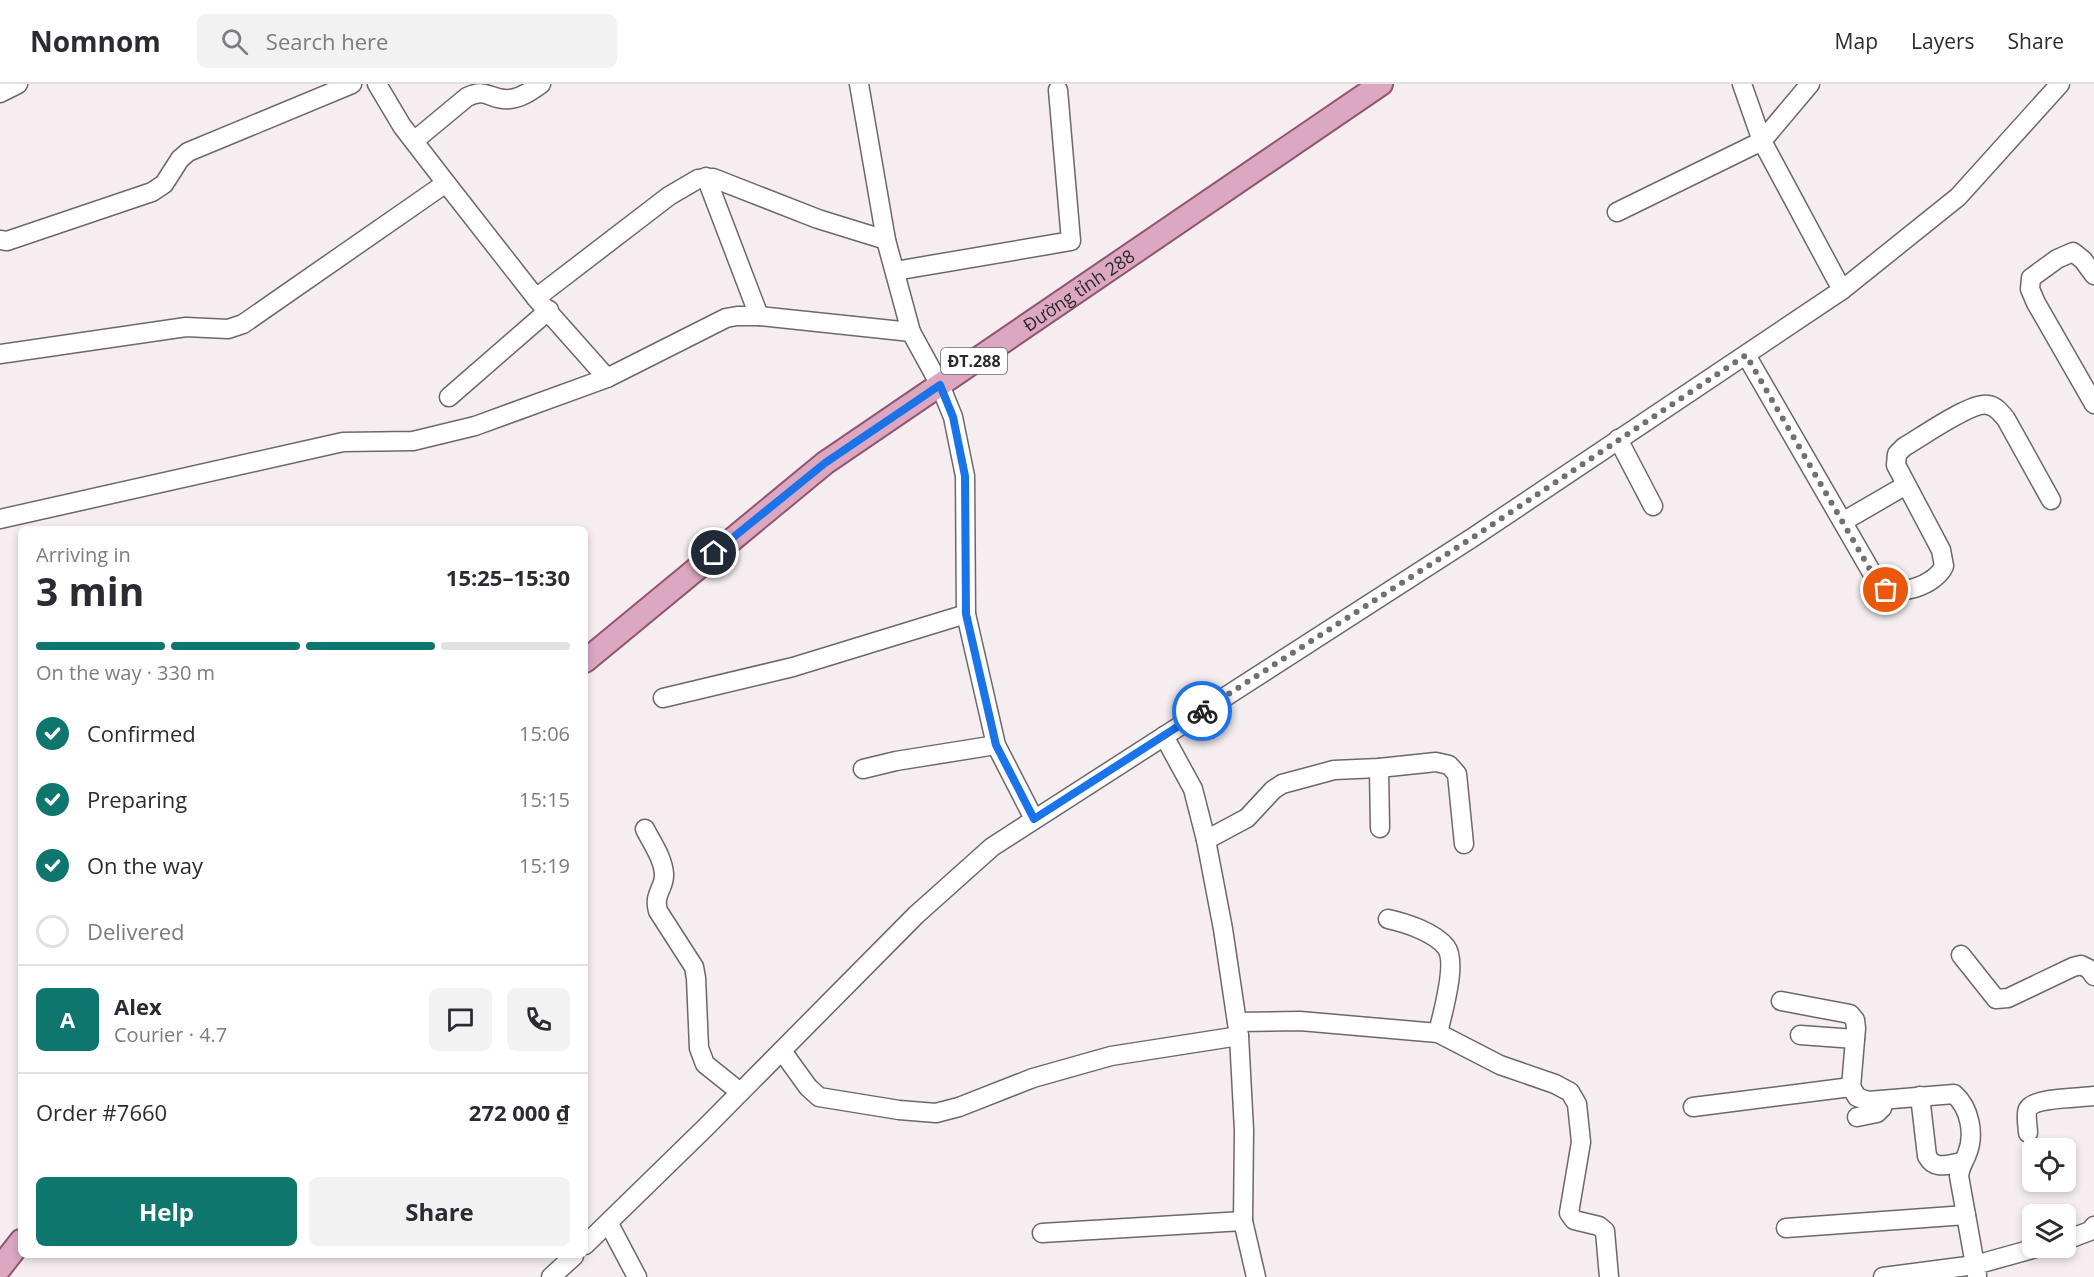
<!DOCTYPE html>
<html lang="en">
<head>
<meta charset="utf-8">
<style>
  body { margin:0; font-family:"Open Sans",sans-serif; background:#f2f2f3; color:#2b2b33; height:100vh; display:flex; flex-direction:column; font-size:22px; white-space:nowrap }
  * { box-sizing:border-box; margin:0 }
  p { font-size:20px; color:#7c7c81 }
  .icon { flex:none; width:33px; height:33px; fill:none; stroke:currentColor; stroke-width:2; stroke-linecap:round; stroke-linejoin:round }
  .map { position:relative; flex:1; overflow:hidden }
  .sheet { position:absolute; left:18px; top:442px; width:570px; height:732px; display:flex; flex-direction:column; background:#fff; border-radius:9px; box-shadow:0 3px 9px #0003 }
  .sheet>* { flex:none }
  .fabs { position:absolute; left:2022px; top:1054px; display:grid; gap:12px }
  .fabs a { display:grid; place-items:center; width:54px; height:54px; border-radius:9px; background:#fff; box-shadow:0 3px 9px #0003; font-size:30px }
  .pin { position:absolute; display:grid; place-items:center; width:51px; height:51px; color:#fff; margin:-26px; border:3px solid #fff; border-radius:50%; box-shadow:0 2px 6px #0007 }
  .courier { position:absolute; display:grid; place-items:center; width:60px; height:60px; margin:-30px; border:4px solid #1a73e8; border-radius:50%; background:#fff; color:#222; box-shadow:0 2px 8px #0007 }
  .summary em { font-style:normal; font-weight:700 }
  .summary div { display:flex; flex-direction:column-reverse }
  .summary { display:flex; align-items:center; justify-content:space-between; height:102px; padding:0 18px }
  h1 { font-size:39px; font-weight:700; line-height:45px }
  .bar { display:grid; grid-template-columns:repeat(4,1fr); gap:9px 6px; align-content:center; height:72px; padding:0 18px }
  .bar i { height:8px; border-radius:4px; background:#e1e1e2 }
  .bar .active { background:#0f766e }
  .bar p { grid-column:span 4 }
  .line { display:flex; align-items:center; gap:15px; padding:0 18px; border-top:2px solid #e1e1e2 }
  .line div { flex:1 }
  .round { display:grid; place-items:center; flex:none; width:63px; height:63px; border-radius:9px; background:#f2f2f3 }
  ol { padding:0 18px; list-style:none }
  li { display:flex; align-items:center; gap:18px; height:66px }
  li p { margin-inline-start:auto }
  li .icon { padding:6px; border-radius:50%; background:#0f766e; color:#fff; stroke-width:4 }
  li:last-child { color:#7c7c81 }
  li i { width:33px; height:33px; border:3px solid #e1e1e2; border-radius:50% }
  .cta { display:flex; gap:12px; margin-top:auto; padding:12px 18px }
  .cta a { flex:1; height:69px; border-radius:9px; background:#0f766e; color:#fff; font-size:24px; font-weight:700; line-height:69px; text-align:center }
  .cta a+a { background:#f2f2f3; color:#2b2b33 }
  header { display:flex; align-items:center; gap:36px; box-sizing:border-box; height:84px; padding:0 30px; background:#fff; border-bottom:2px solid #e1e1e2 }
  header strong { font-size:28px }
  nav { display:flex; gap:33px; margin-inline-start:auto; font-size:21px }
  .search { width:420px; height:54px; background:#f2f2f3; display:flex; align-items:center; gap:15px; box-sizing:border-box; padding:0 21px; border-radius:9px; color:#7c7c81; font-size:22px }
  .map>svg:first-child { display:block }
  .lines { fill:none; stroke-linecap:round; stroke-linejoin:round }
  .minor-casing { stroke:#6e676a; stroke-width:21 }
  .major-casing { stroke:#905571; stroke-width:26 }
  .minor { stroke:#fff; stroke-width:18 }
  .major { stroke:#dca7c1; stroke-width:22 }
  .done { stroke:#736e70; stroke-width:6; stroke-dasharray:0 10.8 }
  .route { stroke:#1a73e8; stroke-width:8 }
  .labels { text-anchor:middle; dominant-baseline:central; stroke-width:5; stroke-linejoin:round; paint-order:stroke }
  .shield { fill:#fff; stroke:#6c6a6b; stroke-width:1.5 }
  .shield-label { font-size:16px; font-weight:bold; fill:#2d2a2b }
  .street-label { font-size:18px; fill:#2d2a2b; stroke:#fff }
</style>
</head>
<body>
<header>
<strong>Nomnom</strong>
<div class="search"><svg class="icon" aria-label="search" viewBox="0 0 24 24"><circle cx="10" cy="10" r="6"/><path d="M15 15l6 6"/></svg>Search here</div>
<nav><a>Map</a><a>Layers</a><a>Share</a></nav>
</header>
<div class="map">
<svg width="2094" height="1193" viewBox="0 0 2094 1193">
  <rect width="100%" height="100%" fill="#f5edf0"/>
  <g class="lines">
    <defs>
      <g id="minor">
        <path d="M377,0L402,42L446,99L536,214L607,294"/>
        <path d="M859,0L886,156L911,248L940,301L953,333L965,392L966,530L996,661L1034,735"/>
        <path d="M1742,0L1762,57L1842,206"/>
        <path d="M0,9L18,0"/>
        <path d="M414,57L467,13C488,3 490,17 510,15C522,14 532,6 541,0"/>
        <path d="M706,93L759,232"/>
        <path d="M1617,128L1762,57L1810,0"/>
        <path d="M0,156L7,157L152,108L164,100L180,75L188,68L352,0"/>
        <path d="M895,187L1071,157L1058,6"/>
        <path d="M2094,191L2083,176L2073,168L2057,175L2031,194L2030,205L2036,219L2094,320"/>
        <path d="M536,214L669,112L698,95L713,94L818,135L886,156"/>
        <path d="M0,270L186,243L228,245L243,240L446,99"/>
        <path d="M1746,271L1879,501C1896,515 1936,501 1944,482L1941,466L1896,381L1897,370L1904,363C1920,354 1972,317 1988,321C1996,322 2001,329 2006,335L2051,416"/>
        <path d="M449,313L549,226"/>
        <path d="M1618,355L1653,422"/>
        <path d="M0,435L343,358L413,357L475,342L607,294L726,234L737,232H759L911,248"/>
        <path d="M1844,437L1906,401"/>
        <path d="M663,614L793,583L966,530"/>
        <path d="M1164,652L1193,705L1206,756L1223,845L1239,952L1244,1046L1243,1137L1256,1193"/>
        <path d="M1379,684L1380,744"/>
        <path d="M863,685L896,677L996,661"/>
        <path d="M645,745C652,759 663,774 664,790C665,804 653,809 658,827L694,883L696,894L699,964L705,980L740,1008"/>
        <path d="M1206,756L1247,734L1273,706L1282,700L1334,686L1379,684L1436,678L1449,681L1457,690L1464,760"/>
        <path d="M1388,835C1406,839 1434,848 1446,863C1458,879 1442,930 1438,949"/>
        <path d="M1961,871L1996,915L2008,914L2073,883L2081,881L2089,885L2094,892"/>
        <path d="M1781,917L1850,930L1855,936L1856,944L1851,1003L1857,1013L1868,1017L1954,1010C1970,1024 1975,1051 1967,1070C1964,1078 1960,1083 1959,1092L1975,1181L1883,1193"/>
        <path d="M1237,938L1300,937L1438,949L1500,981L1555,1000L1570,1008L1577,1020L1581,1058L1569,1129L1574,1136L1599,1142L1605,1147L1609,1193"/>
        <path d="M1800,951L1855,955"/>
        <path d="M782,967L808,1003L819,1013L899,1026L936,1029L959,1023L1033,994L1111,972L1239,952"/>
        <path d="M1920,1012L1927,1072C1935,1087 1948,1080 1963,1078"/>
        <path d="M1693,1023L1851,1003"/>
        <path d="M1857,1033L1877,1029L1882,1024L1884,1016"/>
        <path d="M2028,1049C2028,1042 2025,1031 2028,1025C2035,1013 2081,1014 2094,1012"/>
        <path d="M609,1140L637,1193"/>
        <path d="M1786,1144L1966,1131"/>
        <path d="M1042,1149L1243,1137"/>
        <path d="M2066,1156L2090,1147L2094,1142"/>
        <path d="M585,1161L705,1044L916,831L992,763L1475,452L1842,206L1958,113L2060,0"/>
        <path d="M1977,1191L1975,1181L2036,1164"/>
        <path d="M551,1193L574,1172"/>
      </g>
      <g id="major">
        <path id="s1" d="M585,577L825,379L1381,0"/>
        <path d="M0,1184L21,1157"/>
      </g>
    </defs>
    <!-- minor casing -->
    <use href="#minor" class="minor-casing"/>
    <!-- major casing -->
    <use href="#major" class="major-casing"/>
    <!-- minor -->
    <use href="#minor" class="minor"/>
    <!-- major -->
    <use href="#major" class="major"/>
  </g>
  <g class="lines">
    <!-- done -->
    <path class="done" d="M1202,627L1475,452L1746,271L1879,501L1886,506"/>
    <!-- route -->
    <path class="route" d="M714,469L825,379L940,301L953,333L965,392L966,530L996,661L1034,735L1202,627"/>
  </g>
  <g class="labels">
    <!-- shield labels -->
    <rect class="shield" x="941" y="264" width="66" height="26" rx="4.5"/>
    <g class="shield-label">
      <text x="974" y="277">ĐT.288</text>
    </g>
    <!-- street labels -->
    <g class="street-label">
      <text stroke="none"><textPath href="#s1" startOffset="618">Đường tỉnh 288</textPath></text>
    </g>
  </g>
</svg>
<div class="fabs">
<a><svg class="icon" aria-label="locate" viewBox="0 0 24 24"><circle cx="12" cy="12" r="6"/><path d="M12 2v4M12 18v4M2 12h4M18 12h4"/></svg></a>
<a><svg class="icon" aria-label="layers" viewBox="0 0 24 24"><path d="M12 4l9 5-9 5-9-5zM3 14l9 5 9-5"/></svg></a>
</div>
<div class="pin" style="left:1886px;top:506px;background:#ea580c"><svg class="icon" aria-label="bag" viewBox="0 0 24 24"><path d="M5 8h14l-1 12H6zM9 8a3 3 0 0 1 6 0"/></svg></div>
<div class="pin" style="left:714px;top:469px;background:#1f2937"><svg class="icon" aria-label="home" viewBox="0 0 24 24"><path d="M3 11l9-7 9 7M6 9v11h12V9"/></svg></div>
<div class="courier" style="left:1202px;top:627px"><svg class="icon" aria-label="bike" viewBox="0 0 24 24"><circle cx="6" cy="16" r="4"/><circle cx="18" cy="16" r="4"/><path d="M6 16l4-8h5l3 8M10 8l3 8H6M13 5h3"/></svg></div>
<section class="sheet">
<div class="summary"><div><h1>3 min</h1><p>Arriving in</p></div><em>15:25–15:30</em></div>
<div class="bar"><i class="active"></i><i class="active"></i><i class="active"></i><i></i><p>On the way · 330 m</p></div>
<ol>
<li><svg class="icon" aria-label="check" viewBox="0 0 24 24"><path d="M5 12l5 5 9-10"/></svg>Confirmed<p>15:06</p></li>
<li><svg class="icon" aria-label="check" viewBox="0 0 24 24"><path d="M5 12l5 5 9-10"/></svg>Preparing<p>15:15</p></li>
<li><svg class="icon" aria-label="check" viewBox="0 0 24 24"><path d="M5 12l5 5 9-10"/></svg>On the way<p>15:19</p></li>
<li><i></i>Delivered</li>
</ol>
<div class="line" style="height:108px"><b class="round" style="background:#0f766e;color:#fff">A</b><div><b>Alex</b><p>Courier · 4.7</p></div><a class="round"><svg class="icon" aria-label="chat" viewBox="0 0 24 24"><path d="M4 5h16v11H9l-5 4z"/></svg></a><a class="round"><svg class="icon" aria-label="phone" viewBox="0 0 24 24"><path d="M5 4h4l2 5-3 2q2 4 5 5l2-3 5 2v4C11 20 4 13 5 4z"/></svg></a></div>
<div class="line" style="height:78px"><div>Order #7660</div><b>272 000 ₫</b></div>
<div class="cta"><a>Help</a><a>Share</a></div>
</section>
</div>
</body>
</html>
